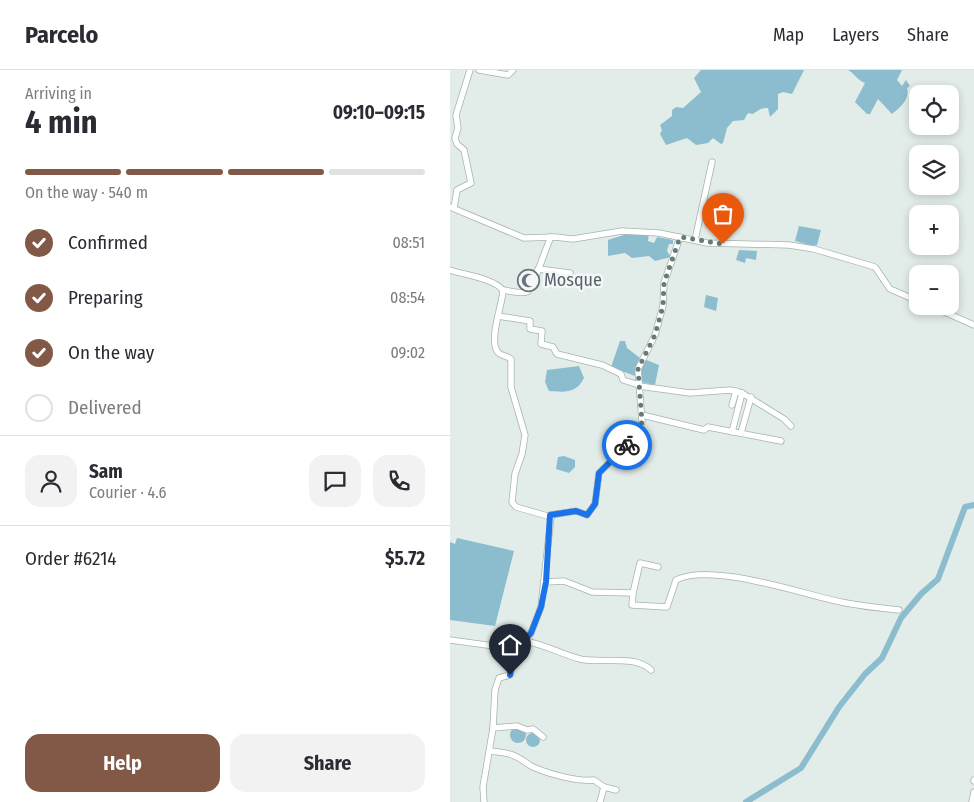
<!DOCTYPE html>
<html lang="en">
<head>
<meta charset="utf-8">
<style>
  body { margin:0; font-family:"Fira Sans Condensed",sans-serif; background:#f2f2f3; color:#2b2b33; height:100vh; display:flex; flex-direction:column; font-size:19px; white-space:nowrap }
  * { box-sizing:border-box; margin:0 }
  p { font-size:16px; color:#7c7c81 }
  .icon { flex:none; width:28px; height:28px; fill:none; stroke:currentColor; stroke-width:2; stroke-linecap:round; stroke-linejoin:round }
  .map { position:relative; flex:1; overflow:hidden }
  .drawer { display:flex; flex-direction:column; background:#fff; width:450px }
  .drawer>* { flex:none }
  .buttons { position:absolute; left:459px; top:15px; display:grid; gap:10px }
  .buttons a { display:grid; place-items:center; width:50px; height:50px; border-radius:10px; background:#fff; box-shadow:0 2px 8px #0003; font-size:25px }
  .pin { position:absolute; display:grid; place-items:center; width:42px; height:42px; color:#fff; margin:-51px -21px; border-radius:50% 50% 50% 0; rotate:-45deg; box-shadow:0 0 5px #0007 }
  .pin .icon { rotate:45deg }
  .courier { position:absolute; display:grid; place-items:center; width:50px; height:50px; margin:-25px; border:4px solid #1a73e8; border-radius:50%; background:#fff; color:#222; box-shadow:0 1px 6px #0007 }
  .summary em { font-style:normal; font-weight:700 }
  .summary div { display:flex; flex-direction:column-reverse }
  .summary { display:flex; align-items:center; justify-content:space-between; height:85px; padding:0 25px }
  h1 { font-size:32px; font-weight:700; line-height:38px }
  .bar { display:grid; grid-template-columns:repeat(4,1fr); gap:8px 5px; align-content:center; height:60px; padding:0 25px }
  .bar i { height:6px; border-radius:4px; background:#e1e1e2 }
  .bar .active { background:#825947 }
  .bar p { grid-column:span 4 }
  .line { display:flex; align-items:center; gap:12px; padding:0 25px; border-top:1px solid #e1e1e2 }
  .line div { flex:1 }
  .round { display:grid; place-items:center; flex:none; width:52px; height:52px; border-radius:15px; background:#f2f2f3 }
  ol { padding:0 25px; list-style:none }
  li { display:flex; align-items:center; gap:15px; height:55px }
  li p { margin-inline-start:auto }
  li .icon { padding:5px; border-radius:50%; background:#825947; color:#fff; stroke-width:4 }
  li:last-child { color:#7c7c81 }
  li i { width:28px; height:28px; border:2px solid #e1e1e2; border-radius:50% }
  .action { display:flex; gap:10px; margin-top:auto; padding:10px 25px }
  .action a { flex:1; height:58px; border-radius:15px; background:#825947; color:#fff; font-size:20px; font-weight:700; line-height:58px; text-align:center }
  .action a+a { background:#f2f2f3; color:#2b2b33 }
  header { display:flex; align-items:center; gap:30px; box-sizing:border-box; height:70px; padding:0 25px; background:#fff; border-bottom:1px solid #e1e1e2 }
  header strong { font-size:24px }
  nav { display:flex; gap:28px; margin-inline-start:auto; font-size:18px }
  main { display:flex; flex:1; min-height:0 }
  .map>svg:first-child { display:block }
  .water { fill:#8cbdce }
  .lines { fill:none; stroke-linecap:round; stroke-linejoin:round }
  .river { stroke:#8cbdce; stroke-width:6 }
  .minor-casing { stroke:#a5b4b0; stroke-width:7 }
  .minor { stroke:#fff; stroke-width:5.5 }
  .done { stroke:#667a76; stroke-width:5; stroke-dasharray:0 9 }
  .route { stroke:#1a73e8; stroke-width:6 }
  .labels { text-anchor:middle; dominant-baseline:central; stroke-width:5; stroke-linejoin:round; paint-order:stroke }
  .worship-label { font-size:18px; fill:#5b616d; stroke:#f3f8f6; text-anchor:start }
</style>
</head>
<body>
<header>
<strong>Parcelo</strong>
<nav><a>Map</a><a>Layers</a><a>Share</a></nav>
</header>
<main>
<section class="drawer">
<div class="summary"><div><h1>4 min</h1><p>Arriving in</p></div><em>09:10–09:15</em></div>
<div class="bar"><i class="active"></i><i class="active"></i><i class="active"></i><i></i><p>On the way · 540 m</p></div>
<ol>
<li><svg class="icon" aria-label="check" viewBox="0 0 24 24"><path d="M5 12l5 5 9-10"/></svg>Confirmed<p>08:51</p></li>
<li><svg class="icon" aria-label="check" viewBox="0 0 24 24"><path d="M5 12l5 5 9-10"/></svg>Preparing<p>08:54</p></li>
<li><svg class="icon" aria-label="check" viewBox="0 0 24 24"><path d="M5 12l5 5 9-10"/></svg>On the way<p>09:02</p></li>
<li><i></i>Delivered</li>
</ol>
<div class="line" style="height:90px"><a class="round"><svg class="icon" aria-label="person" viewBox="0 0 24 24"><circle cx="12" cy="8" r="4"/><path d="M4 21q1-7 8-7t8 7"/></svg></a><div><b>Sam</b><p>Courier · 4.6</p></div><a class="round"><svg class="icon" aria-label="chat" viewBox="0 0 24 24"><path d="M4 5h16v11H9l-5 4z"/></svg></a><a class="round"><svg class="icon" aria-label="phone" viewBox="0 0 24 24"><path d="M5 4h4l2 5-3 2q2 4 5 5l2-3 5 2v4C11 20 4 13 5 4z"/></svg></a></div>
<div class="line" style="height:65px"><div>Order #6214</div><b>$5.72</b></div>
<div class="action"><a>Help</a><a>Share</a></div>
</section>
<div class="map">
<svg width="524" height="732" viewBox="0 0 524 732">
  <rect width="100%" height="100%" fill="#e2ece9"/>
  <!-- water -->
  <g class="water">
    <path d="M251,0H354L342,24L333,22L328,24V39L320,47L318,38C310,38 309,40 303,44L298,43L294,50L283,51L277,58L273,73L271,74L263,68L258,73L246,75L237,68L216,75L210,64L212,60L210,55L222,46V40L226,37L233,38L251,22L244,8Z"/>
    <path d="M398,0H452L447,10L452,16L456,10L460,16L457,18C460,29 450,38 442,44L428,29L420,44H417L405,32L415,13C407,10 405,4 398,0Z"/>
    <path d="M349,156L371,160L367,175L363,176L345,171Z"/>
    <path d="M180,163H199L198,171L204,173L207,167L223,170V174H219L217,181L221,187L205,191L199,186L182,188L175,183L158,186V170Z"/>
    <path d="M289,180L307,181L306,190L296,188L295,193L286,190Z"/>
    <path d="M256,225L268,228L266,241L254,237Z"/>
    <path d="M170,271H175L177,278L190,288L185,306L161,297Z"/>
    <path d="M194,289L209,295L205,315L191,312L190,309Z"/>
    <path d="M129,296L134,308C126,324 115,322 99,321L95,312L97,300Z"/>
    <path d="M114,386L125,390V397L119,403L106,399L108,387Z"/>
    <path d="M7,468L64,481L45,556L0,550V472L5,474Z"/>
    <circle cx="68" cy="665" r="8"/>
    <circle cx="83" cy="670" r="7"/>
  </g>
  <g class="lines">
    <!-- river -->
    <path class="river" d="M296,732L351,698L389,637L415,604L432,588L451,548L471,524L488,509L515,437L524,435"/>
    <defs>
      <g id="minor">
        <path d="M29,0L58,5L63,0"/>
        <path d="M0,137L74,168L105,167L123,169L172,161L209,163L257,173L339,175L364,179L425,197L440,219L468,231"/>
        <path d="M4,138L7,120L21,113L14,80L7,74L5,68L8,58L6,45L20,0"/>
        <path d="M245,170L262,92"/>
        <path d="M88,199L120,203"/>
        <path d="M0,200C15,205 42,208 53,220C53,234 36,275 50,284C53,286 57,286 61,289V317L75,365L72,384L65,404L62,432L66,437L101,447L91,537L81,563L65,579L60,605L49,608L45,620L43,658L33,717L34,732"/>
        <path d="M53,220C60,221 71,224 77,222C83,220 96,176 101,167"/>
        <path d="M481,236L524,255"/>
        <path d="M48,246L80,251V259L92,261L91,274L103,277L107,284L152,295L171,304L173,310L189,315"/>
        <path d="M189,316L240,323L280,320L292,323L334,349L341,356"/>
        <path d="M282,335L286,321"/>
        <path d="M192,345L254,360L258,357L331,371"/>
        <path d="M282,362L292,323"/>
        <path d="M291,363L301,327"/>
        <path d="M100,445L126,441L137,445L145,434L149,403L186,367L192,352L188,299L205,265L213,236L214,213L230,167"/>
        <path d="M96,512L114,511L142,522L183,523L182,535L217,537L226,510C261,492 352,524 391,532C410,536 429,538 449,540"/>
        <path d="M183,523L190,493L208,497"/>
        <path d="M0,570L65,579"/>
        <path d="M74,571C94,574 111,584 130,589C152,594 184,584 201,600"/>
        <path d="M43,658L67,656L77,660L83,659L93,667"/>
        <path d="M40,681C46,682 53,682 59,684C69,686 75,693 83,697C99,704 128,712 144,710L154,717L166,720"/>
        <path d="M524,710V711"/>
        <path d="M150,732L154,717"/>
        <path d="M522,732L524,722"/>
      </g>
    </defs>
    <!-- minor casing -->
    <use href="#minor" class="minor-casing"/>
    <!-- minor -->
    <use href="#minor" class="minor"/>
  </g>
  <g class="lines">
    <!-- done -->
    <path class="done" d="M177,375L186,367L192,352L188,299L205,265L213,236L214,213L230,167L273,174"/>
    <!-- route -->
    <path class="route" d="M60,605L65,579L81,563L91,537L96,512L100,445L126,441L137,445L145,434L149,403L177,375"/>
  </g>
  <!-- icons -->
  <defs>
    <symbol id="mosque-ring" viewBox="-11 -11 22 22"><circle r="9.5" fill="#f3f8f6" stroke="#6b7280" stroke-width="1.5"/><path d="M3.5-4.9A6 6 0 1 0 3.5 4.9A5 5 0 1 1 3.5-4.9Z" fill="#6b7280"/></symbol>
  </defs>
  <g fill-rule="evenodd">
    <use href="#mosque-ring" x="66" y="198" width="25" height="25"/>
  </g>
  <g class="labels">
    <!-- worship labels -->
    <g class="worship-label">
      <text x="94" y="210">Mosque</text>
    </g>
  </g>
</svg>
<div class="buttons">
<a><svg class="icon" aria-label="locate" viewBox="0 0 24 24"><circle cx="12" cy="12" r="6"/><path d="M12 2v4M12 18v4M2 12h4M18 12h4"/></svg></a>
<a><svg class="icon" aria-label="layers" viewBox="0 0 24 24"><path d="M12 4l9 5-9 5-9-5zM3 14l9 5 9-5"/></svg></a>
<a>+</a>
<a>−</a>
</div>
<div class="pin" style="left:273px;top:174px;background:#ea580c"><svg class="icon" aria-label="bag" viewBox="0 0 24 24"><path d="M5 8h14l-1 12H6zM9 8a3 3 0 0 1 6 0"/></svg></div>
<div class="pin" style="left:60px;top:605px;background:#1f2937"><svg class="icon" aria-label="home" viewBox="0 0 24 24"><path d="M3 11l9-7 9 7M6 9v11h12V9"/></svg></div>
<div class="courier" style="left:177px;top:375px"><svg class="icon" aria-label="bike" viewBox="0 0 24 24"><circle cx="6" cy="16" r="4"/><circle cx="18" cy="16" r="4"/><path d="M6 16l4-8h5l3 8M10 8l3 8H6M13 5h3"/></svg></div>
</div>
</main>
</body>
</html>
